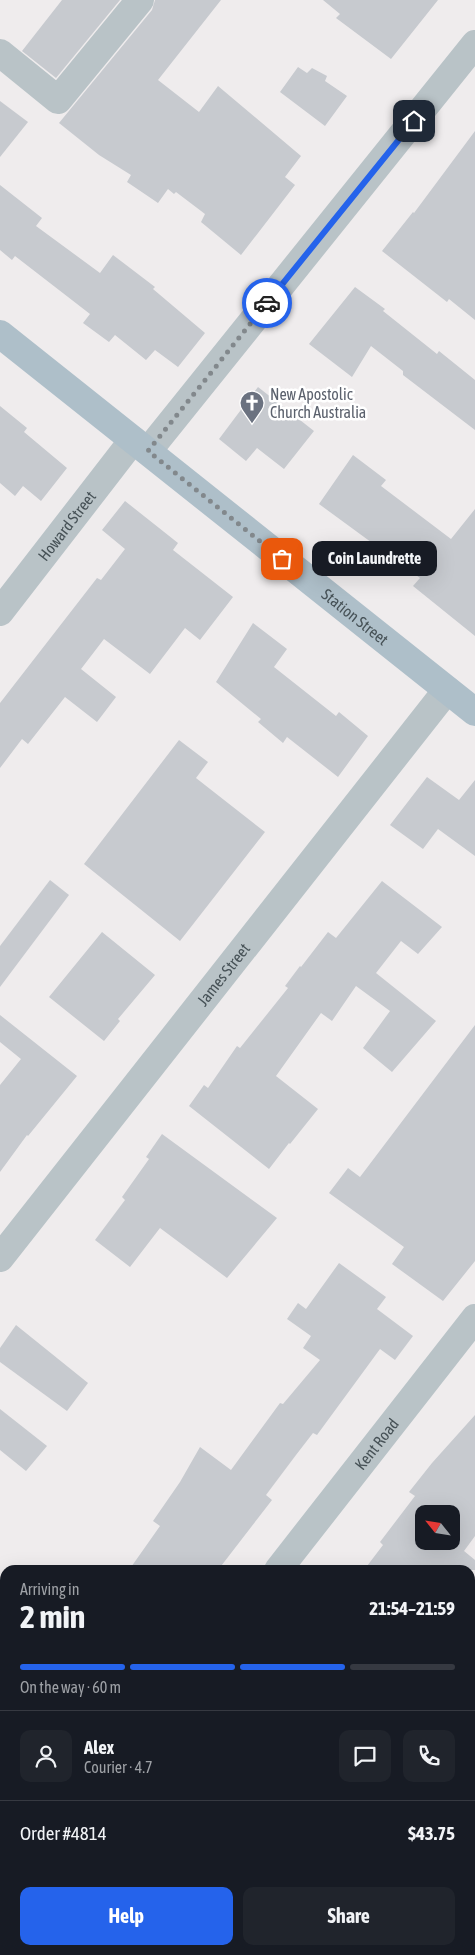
<!DOCTYPE html>
<html lang="en">
<head>
<meta charset="utf-8">
<style>
  body { margin:0; font-family:"Asap Condensed",sans-serif; background:#20242c; color:#f1f3f6; height:100vh; display:flex; flex-direction:column; font-size:19px; white-space:nowrap }
  * { box-sizing:border-box; margin:0 }
  p { font-size:16px; color:#9ea1a6 }
  .icon { flex:none; width:28px; height:28px; fill:none; stroke:currentColor; stroke-width:2; stroke-linecap:round; stroke-linejoin:round }
  .map { position:relative; flex:1; overflow:hidden }
  .sheet { position:absolute; left:0px; top:1565px; width:475px; height:390px; display:flex; flex-direction:column; background:#171b24; border-radius:15px 15px 0 0; box-shadow:0 5px 20px #0002 }
  .sheet>* { flex:none }
  .needle { width:32px; rotate:300deg }
  .fabs { position:absolute; left:415px; top:1505px; display:grid; gap:10px }
  .fabs a { display:grid; place-items:center; width:45px; height:45px; border-radius:10px; background:#171b24; box-shadow:0 5px 20px #0002; font-size:25px }
  .pin { position:absolute; display:grid; place-items:center; width:42px; height:42px; color:#fff; margin:-21px; border-radius:10px; box-shadow:0 2px 8px #0006 }
  .courier { position:absolute; display:grid; place-items:center; width:50px; height:50px; margin:-25px; border:4px solid #2563eb; border-radius:50%; background:#fff; color:#222; box-shadow:0 1px 6px #0007 }
  .bubble { position:absolute; height:35px; border-radius:10px; background:#171b24; box-shadow:0 5px 20px #0002; font-size:16px; font-weight:700; line-height:35px; text-align:center }
  .headline em { font-style:normal; font-weight:700 }
  .headline div { display:flex; flex-direction:column-reverse }
  .headline { display:flex; align-items:center; justify-content:space-between; height:85px; padding:0 20px }
  h1 { font-size:32px; font-weight:700; line-height:38px }
  .bar { display:grid; grid-template-columns:repeat(4,1fr); gap:8px 5px; align-content:center; height:60px; padding:0 20px }
  .bar i { height:6px; border-radius:4px; background:#363941 }
  .bar .current { background:#2563eb }
  .bar p { grid-column:span 4 }
  .line { display:flex; align-items:center; gap:12px; padding:0 20px; border-top:1px solid #363941 }
  .line div { flex:1 }
  .round { display:grid; place-items:center; flex:none; width:52px; height:52px; border-radius:10px; background:#20242c }
  .primary-button { display:flex; gap:10px; margin-top:auto; padding:10px 20px }
  .primary-button a { flex:1; height:58px; border-radius:10px; background:#2563eb; color:#fff; font-size:20px; font-weight:700; line-height:58px; text-align:center }
  .primary-button a+a { background:#20242c; color:#f1f3f6 }
  .map>svg:first-child { display:block }
  .building { fill:#c7cacf; fill-rule:evenodd }
  .lines { fill:none; stroke-linecap:round; stroke-linejoin:round }
  .minor { stroke:#b9c3c7; stroke-width:28 }
  .major { stroke:#aebfc9; stroke-width:28 }
  .done { stroke:#82888c; stroke-width:5; stroke-dasharray:0 9 }
  .route { stroke:#2563eb; stroke-width:6 }
  .labels { text-anchor:middle; dominant-baseline:central; stroke-width:5; stroke-linejoin:round; paint-order:stroke }
  .worship-label { font-size:16px; fill:#5b616d; stroke:#fff; text-anchor:start }
  .street-label { font-size:16px; fill:#475257; stroke:#fff }
</style>
</head>
<body>
<div class="map">
<svg width="475" height="1955" viewBox="0 0 475 1955">
  <rect width="100%" height="100%" fill="#efeced"/>
  <!-- building -->
  <g class="building">
    <path d="M62,0H120L56,78L22,51Z"/>
    <path d="M155,0H221L158,80L199,112L218,86L301,156L285,177L295,185L241,255L201,222L205,214L176,192L174,194L168,189L158,203L127,182L131,175L99,155L59,123L152,10Z"/>
    <path d="M323,0H438L391,59L336,18L340,14Z"/>
    <path d="M298,67L307,73L312,68L327,76L325,81L347,96L325,126L280,92Z"/>
    <path d="M0,101L28,122L0,157Z"/>
    <path d="M475,131V320L449,299L447,302L382,251L413,212L414,213Z"/>
    <path d="M0,185L42,218L36,226L100,273L113,255L155,287L153,289L205,333L178,367L155,350L146,360L115,335L109,342L83,323L90,314L15,256L12,260L0,250Z"/>
    <path d="M355,287L385,309L383,311L437,354L439,351L475,380V430L403,375V371L371,346L352,377L309,344Z"/>
    <path d="M258,387L314,431L284,469L257,448L246,461L219,439Z"/>
    <path d="M0,406L27,428L24,432L67,468L41,501L23,486L15,496L0,483Z"/>
    <path d="M353,455L386,480L381,486L451,539L475,509V636L413,586L420,578L319,504Z"/>
    <path d="M125,501L178,543L173,550L233,597L200,640L185,628L150,674L104,639L81,669L116,697L97,722L65,697L28,744L22,739L0,768V703L97,578L101,580L125,549L102,530Z"/>
    <path d="M253,623L287,649L274,667L336,716L339,712L368,736L338,777L287,737L283,743L258,722L261,719L216,682Z"/>
    <path d="M179,740L208,762L196,778L265,832L180,941L84,864Z"/>
    <path d="M427,777L459,800L475,780V856L438,829L423,849L390,825Z"/>
    <path d="M50,880L69,895L0,987V946Z"/>
    <path d="M382,881L442,927L418,954L401,941L376,973L436,1021L392,1072L363,1048L390,1011L356,986L332,1021L321,1013L276,1076L318,1109L290,1144L289,1143L269,1169L189,1106L204,1085L208,1088L237,1046L240,1048L288,988L285,986L300,966L301,967L328,932L336,938Z"/>
    <path d="M102,932L155,975L118,1019L120,1021L104,1041L49,997Z"/>
    <path d="M0,1015L77,1076L28,1136L27,1135L0,1172V1085L21,1059L0,1042Z"/>
    <path d="M475,1025V1261L443,1301L392,1264L404,1247L329,1193L348,1168L360,1177Z"/>
    <path d="M162,1134L277,1218L227,1278L160,1228L130,1267L95,1240L125,1200L122,1197L149,1159L146,1157Z"/>
    <path d="M339,1263L386,1297L377,1309L413,1336L395,1360L380,1349L317,1435L313,1433L296,1455L266,1495L272,1500L218,1570H129L160,1526L153,1521L180,1482L200,1447L231,1470L280,1403L283,1404L320,1360L303,1348L311,1336L287,1319L298,1303L306,1309Z"/>
    <path d="M16,1325L88,1383L67,1411L0,1362V1348Z"/>
    <path d="M0,1409L47,1446L26,1471L0,1450Z"/>
    <path d="M475,1415V1536L464,1551L475,1560V1570H364L383,1545L380,1542L415,1496L409,1492L432,1463ZM424,1514H451V1541H424Z"/>
  </g>
  <g class="lines">
    <!-- minor -->
    <g class="minor">
      <path d="M0,53L58,100L140,0"/>
      <path d="M148,451L475,44"/>
      <path id="s1" d="M0,612L133,440"/>
      <path id="s2" d="M0,1258L447,690"/>
      <path id="s3" d="M278,1570L475,1318"/>
      <path d="M0,1926L5,1919"/>
      <path d="M466,1955L475,1944"/>
    </g>
    <!-- major -->
    <path class="major" id="s4" d="M0,334L475,712"/>
  </g>
  <g class="lines">
    <!-- done -->
    <path class="done" d="M267,303L148,451L282,559"/>
    <!-- route -->
    <path class="route" d="M267,303L414,121"/>
  </g>
  <!-- icons -->
  <defs>
    <symbol id="church-pin" viewBox="-11 -11 22 30"><path d="M0 17L-7.5 6A9.5 9.5 0 1 1 7.5 6Z" fill="#6b7280" stroke="#fff"/><path d="M-1.2-6h2.4v3.5h3.3v2.4h-3.3V6h-2.4V-.1h-3.3v-2.4h3.3Z" fill="#fff"/></symbol>
  </defs>
  <g fill-rule="evenodd">
    <use href="#church-pin" x="238" y="389" width="28" height="38"/>
  </g>
  <g class="labels">
    <!-- worship labels -->
    <g class="worship-label">
      <text x="270" y="394">New Apostolic<tspan x="270" dy="18">Church Australia</tspan></text>
    </g>
    <!-- street labels -->
    <g class="street-label">
      <text stroke="none"><textPath href="#s1" startOffset="109">Howard Street</textPath></text>
      <text stroke="none"><textPath href="#s4" startOffset="454">Station Street</textPath></text>
      <text stroke="none"><textPath href="#s2" startOffset="361">James Street</textPath></text>
      <text stroke="none"><textPath href="#s3" startOffset="160">Kent Road</textPath></text>
    </g>
  </g>
</svg>
<div class="fabs">
<a><svg class="needle" viewBox="-14 -14 28 28"><path d="M0-13l5 13h-10z" fill="#e53935"/><path d="M0 13l5-13h-10z" fill="#9ea1a6"/></svg></a>
</div>
<div class="pin" style="left:282px;top:559px;background:#ea580c"><svg class="icon" aria-label="bag" viewBox="0 0 24 24"><path d="M5 8h14l-1 12H6zM9 8a3 3 0 0 1 6 0"/></svg></div>
<div class="pin" style="left:414px;top:121px;background:#1f2937"><svg class="icon" aria-label="home" viewBox="0 0 24 24"><path d="M3 11l9-7 9 7M6 9v11h12V9"/></svg></div>
<div class="courier" style="left:267px;top:303px"><svg class="icon" aria-label="car" viewBox="0 0 24 24"><path d="M5 17H2v-5l4-1 3-4h7l3 4 3 1v5h-3M9 17h6M6 11h13"/><circle cx="7" cy="17" r="2"/><circle cx="17" cy="17" r="2"/></svg></div>
<div class="bubble" style="left:312px;top:541px;width:125px">Coin Laundrette</div>
<section class="sheet">
<div class="headline"><div><h1>2 min</h1><p>Arriving in</p></div><em>21:54–21:59</em></div>
<div class="bar"><i class="current"></i><i class="current"></i><i class="current"></i><i></i><p>On the way · 60 m</p></div>
<div class="line" style="height:90px"><a class="round"><svg class="icon" aria-label="person" viewBox="0 0 24 24"><circle cx="12" cy="8" r="4"/><path d="M4 21q1-7 8-7t8 7"/></svg></a><div><b>Alex</b><p>Courier · 4.7</p></div><a class="round"><svg class="icon" aria-label="chat" viewBox="0 0 24 24"><path d="M4 5h16v11H9l-5 4z"/></svg></a><a class="round"><svg class="icon" aria-label="phone" viewBox="0 0 24 24"><path d="M5 4h4l2 5-3 2q2 4 5 5l2-3 5 2v4C11 20 4 13 5 4z"/></svg></a></div>
<div class="line" style="height:65px"><div>Order #4814</div><b>$43.75</b></div>
<div class="primary-button"><a>Help</a><a>Share</a></div>
</section>
</div>
</body>
</html>
